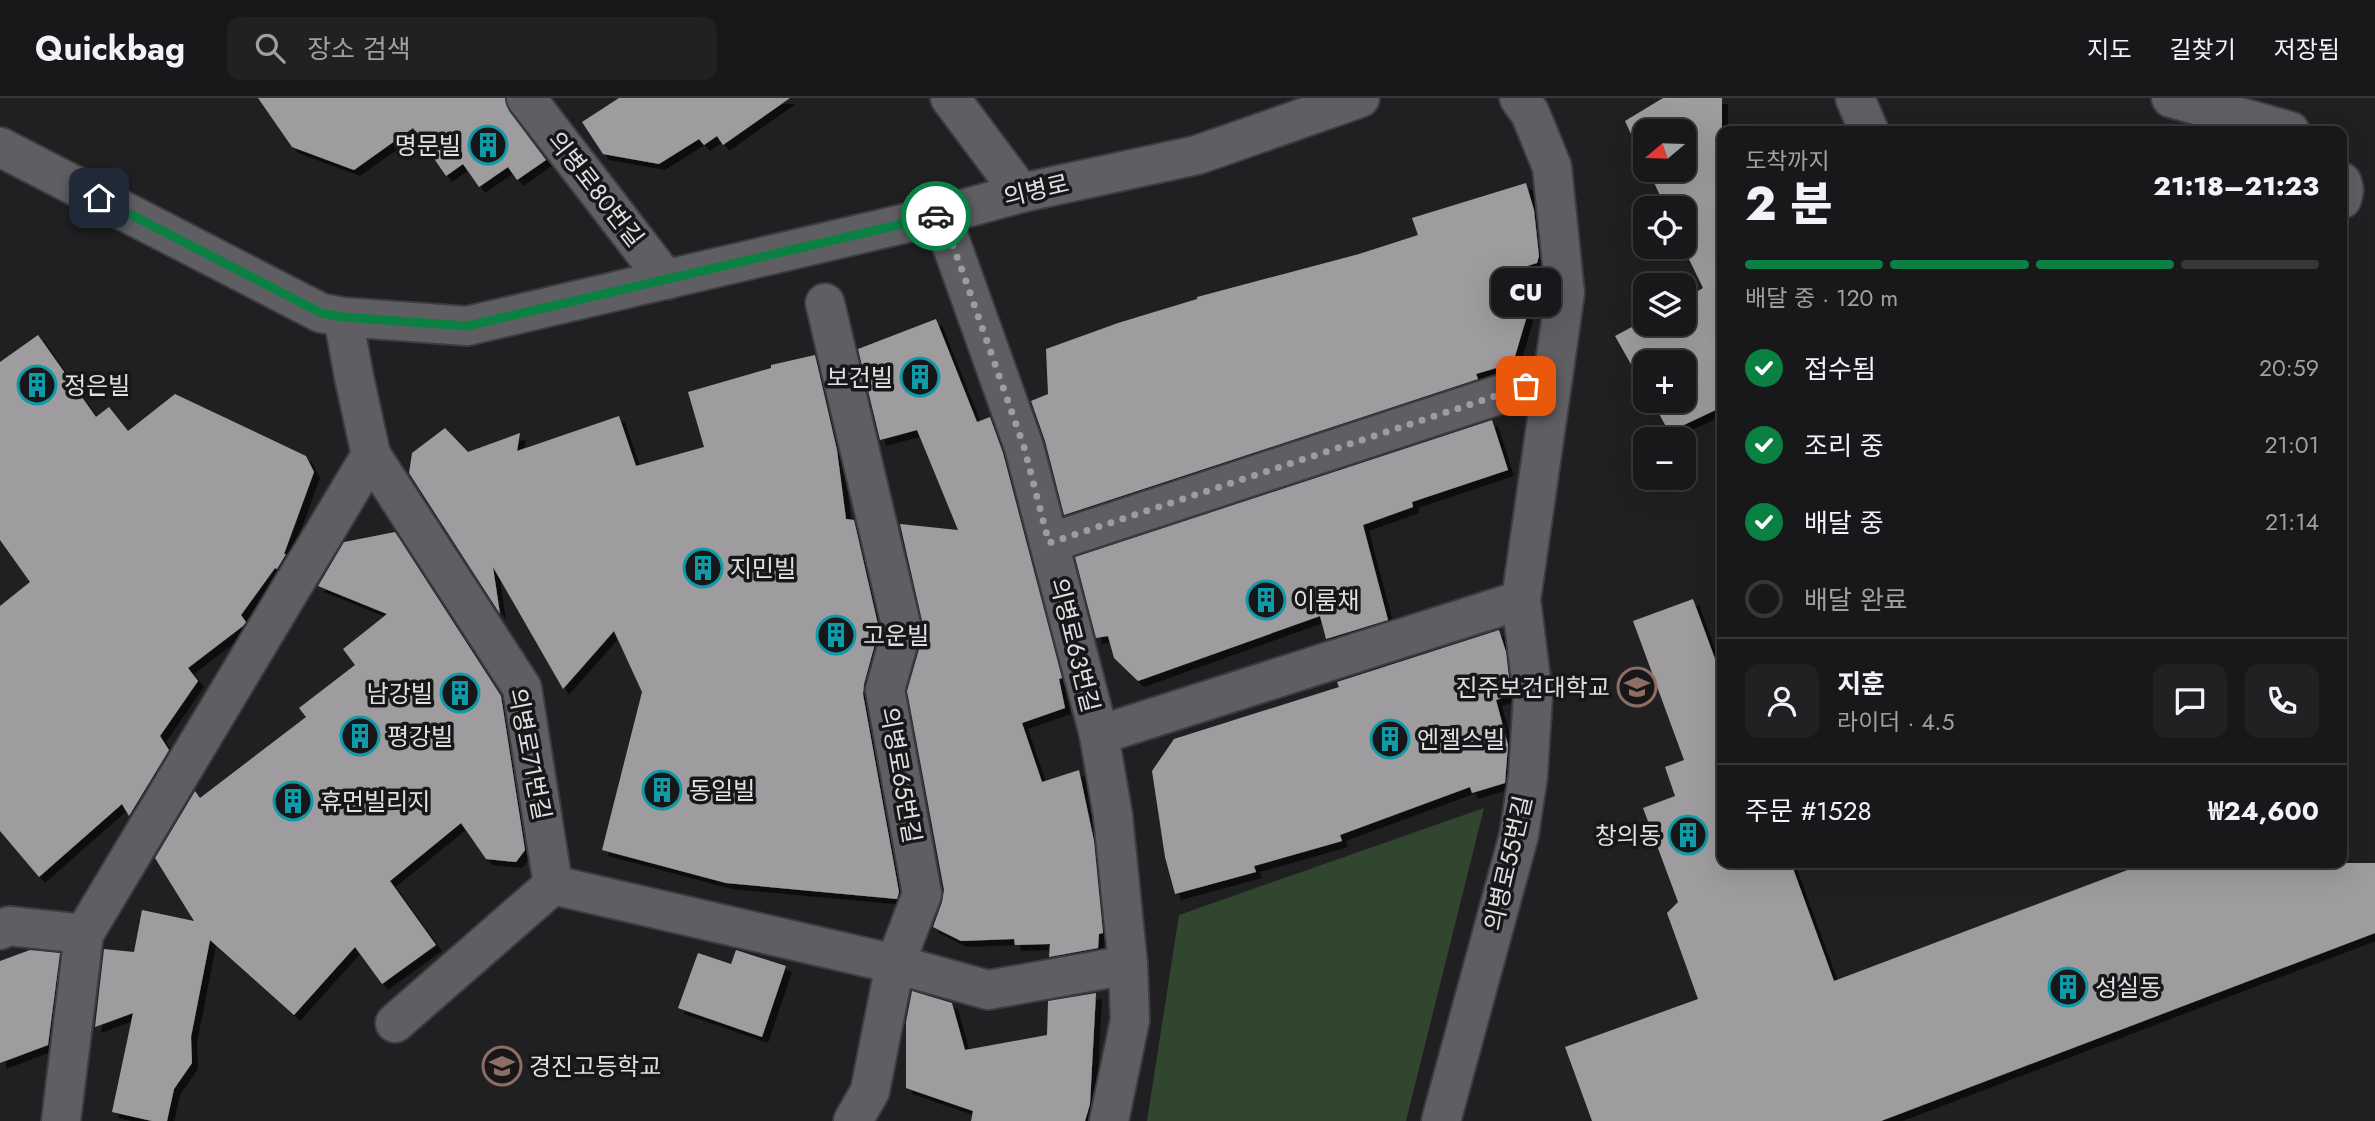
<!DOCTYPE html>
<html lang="ko">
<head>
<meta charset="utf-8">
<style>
  body { margin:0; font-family:Jost,"Noto Sans KR",sans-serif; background:#212123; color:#f1f3f6; height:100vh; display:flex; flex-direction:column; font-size:26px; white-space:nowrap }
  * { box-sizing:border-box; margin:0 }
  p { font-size:23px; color:#9fa0a2 }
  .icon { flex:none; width:38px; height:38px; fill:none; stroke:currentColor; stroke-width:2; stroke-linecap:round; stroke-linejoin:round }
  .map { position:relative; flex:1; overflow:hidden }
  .sheet { position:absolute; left:1717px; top:28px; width:630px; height:742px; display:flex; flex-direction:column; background:#18181a; border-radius:14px; box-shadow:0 7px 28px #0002,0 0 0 2px #363739 }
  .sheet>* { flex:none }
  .needle { width:46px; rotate:251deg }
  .controls { position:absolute; left:1633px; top:21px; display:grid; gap:14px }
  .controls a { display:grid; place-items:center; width:63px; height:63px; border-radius:14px; background:#18181a; box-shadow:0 7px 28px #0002,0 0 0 2px #363739; font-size:35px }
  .pin { position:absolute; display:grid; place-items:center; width:60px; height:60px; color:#fff; margin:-30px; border-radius:14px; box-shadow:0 4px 10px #0006 }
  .courier { position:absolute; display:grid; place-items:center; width:70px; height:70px; margin:-35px; border:5px solid #0b8043; border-radius:50%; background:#fff; color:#222; box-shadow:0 2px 9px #0007 }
  .bubble { position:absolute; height:49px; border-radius:14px; background:#18181a; box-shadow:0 7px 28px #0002,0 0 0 2px #363739; font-size:23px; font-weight:800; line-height:49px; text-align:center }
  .overview em { font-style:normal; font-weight:800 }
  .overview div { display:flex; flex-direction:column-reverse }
  .overview { display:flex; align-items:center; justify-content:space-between; height:119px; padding:0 28px }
  h1 { font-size:46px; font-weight:800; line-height:52px }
  .bar { display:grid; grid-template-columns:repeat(4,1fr); gap:10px 7px; align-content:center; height:84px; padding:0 28px }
  .bar i { height:9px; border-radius:5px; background:#363739 }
  .bar .current { background:#0b8043 }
  .bar p { grid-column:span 4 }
  .line { display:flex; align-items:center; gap:18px; padding:0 28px; border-top:2px solid #363739 }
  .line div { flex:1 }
  .round { display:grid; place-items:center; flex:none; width:74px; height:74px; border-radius:14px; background:#212123 }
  ol { padding:0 28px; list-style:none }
  li { display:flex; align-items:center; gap:21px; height:77px }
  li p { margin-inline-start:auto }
  li .icon { padding:7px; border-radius:50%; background:#0b8043; color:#fff; stroke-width:4 }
  li:last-child { color:#9fa0a2 }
  li i { width:38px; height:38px; border:4px solid #363739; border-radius:50% }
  header { display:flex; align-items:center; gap:42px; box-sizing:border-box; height:98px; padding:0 35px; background:#18181a; border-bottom:2px solid #363739 }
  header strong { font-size:33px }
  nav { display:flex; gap:38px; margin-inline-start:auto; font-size:24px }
  .search { width:490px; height:63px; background:#212123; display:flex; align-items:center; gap:18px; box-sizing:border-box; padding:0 24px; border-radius:14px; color:#9fa0a2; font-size:26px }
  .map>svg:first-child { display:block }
  .green { fill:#30462e }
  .building { fill:#9f9c9f; filter:url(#shadow) }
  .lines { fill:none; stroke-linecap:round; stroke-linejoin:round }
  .minor-casing { stroke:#3d3d40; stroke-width:42 }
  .minor { stroke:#5f5f63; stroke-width:38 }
  .done { stroke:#9d9d9f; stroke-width:7; stroke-dasharray:0 12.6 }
  .route { stroke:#0b8043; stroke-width:9 }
  .labels { text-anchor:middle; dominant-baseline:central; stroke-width:7; stroke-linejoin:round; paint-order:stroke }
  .poi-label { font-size:24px; fill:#e0e0e2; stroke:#17171a; text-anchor:start }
  .street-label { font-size:24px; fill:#e0e0e2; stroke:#17171a }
</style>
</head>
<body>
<header>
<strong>Quickbag</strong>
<div class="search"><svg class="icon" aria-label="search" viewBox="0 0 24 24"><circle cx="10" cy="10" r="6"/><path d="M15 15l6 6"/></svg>장소 검색</div>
<nav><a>지도</a><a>길찾기</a><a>저장됨</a></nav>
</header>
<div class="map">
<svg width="2375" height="1023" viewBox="0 0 2375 1023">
  <defs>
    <filter id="shadow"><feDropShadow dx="6" dy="6" stdDeviation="0" flood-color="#0009"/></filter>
  </defs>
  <rect width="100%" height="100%" fill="#202023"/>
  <!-- green -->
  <path class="green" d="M1484,710L1406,1023H1147L1179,817Z"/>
  <!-- building -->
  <g class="building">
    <path d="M258,0H505L509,13L546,62L517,82L508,69L479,89L463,66L446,78L413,30L354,72L292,49Z"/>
    <path d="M619,0H790L723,47L717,38L704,47L699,41L659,66L603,56L582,24Z"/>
    <path d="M1663,0H1722V309L1669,334L1652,303H1684V264H1645V291L1615,238L1645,222V226H1684V201L1703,190L1683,149L1684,110H1666L1648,72H1684V33H1645V66L1625,23Z"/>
    <path d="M1526,85L1534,112L1539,158L1537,165L1514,172L1527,218L1513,265L1476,276L1478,281L1064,417L1045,343L1031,303L1048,296L1046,251L1118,225L1197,201V199L1359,156L1418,137L1412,120Z"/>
    <path d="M936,221L977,324L990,319L1003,355L1062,580L1059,581L1065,610L1022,625L1042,684L1079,672L1094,743L1103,835L1099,836L1098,850L1049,859L1050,846L1015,847L1014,841L961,843L933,829L942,804L944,792L907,593L923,537V527L900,426L958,432L917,332L880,342L858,251Z"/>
    <path d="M38,237L96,319L109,309L128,333L175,296L306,358L314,374L284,456H286L277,471L275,470L241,517L246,524L243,528L188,570L198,583L160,638L169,652L129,718L122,706L39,779L0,733V508L30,484L0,442V264Z"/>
    <path d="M815,257L837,352L846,421L854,422L879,531L864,586L863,596L899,794L897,801L726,785L602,752L642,594L614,533L563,591L493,469L500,516L409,375L412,355L445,330L468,354L520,335L517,353L619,318L636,368L704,349L688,294L771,270V267Z"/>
    <path d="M1492,322L1508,372L1412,404L1413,409L1363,427L1388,522L1326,541L1320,518L1138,583L1114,560L1108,538L1096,540L1075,459Z"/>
    <path d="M395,434L501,598L525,752L516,764L486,761L461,725L390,783L436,847L382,886L355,849L294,917L210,842L191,939L192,965L174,991L167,1023H152L112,1014L133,915L95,929L104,851L134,854L142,812L194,823L155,760L195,693L200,700L306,619L299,610L355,567L343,551L387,516L318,488L344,444Z"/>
    <path d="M1693,501L1722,580V765H1791L1834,883L2146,765H2375V835L1881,1023H1592L1565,949L1698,901L1667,815L1678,804L1643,710L1675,698L1665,669L1684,662L1633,523Z"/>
    <path d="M1499,532L1506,554L1511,597L1496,602L1508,647L1505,685L1472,695L1470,689L1340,737L1342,743L1254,768L1256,774L1175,796L1165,759L1152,673L1174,641L1339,589L1337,584Z"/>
    <path d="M30,852L60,855L48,947L0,965V863Z"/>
    <path d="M736,852L786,868L762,939L678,910L698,855L731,866Z"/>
    <path d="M912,893L952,905L965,952L1047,937L1048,903L1096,895L1090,1006L1085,1023H971L973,1013L906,990V924Z"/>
  </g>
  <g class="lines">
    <defs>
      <g id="minor">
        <path d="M526,0L666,182"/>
        <path d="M950,0L1021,95"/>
        <path d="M1855,0L1869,33"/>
        <path d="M2171,0L2290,33"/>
        <path d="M0,49L321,215L343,219L467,228L941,117L1021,95L1197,57L1360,0"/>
        <path d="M2342,84L2344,92L2342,101"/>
        <path d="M941,117L1024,349L1099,637L1113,718L1128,867L1130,922L1109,1023"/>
        <path d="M825,205L902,531L885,592L922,796L895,866L870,993L853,1023"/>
        <path d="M371,357L522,590L553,787L395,925"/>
        <path d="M1049,445L1553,279"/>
        <path d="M1099,637L1521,502"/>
        <path d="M553,787L895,866L988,892L1128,867"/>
        <path d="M0,832L9,828L84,836"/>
        <path d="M61,1023L84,836L371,357L354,279L343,219"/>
        <path d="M1441,1023L1519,737L1528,678L1533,597L1521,502L1565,195L1552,69L1530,15L1519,0"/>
      </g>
    </defs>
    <!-- minor casing -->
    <use href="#minor" class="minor-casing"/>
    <!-- minor -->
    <use href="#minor" class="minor"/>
  </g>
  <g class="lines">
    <!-- done -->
    <path class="done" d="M936,118L941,117L962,172L1024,349L1049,445L1526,288"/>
    <!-- route -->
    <path class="route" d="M99,100L321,215L343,219L467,228L936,118"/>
  </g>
  <!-- icons -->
  <defs>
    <symbol id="building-ring" viewBox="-11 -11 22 22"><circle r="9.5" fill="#17171a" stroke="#0f9aa8" stroke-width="1.5"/><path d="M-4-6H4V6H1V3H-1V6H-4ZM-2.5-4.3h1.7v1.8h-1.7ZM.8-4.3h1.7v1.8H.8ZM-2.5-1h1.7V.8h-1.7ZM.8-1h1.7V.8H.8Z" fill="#0f9aa8"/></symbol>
    <symbol id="school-ring" viewBox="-11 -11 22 22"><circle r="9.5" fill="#17171a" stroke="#8d6e63" stroke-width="1.5"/><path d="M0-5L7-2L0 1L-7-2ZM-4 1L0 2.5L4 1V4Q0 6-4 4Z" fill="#8d6e63"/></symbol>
  </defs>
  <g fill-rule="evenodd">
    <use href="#building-ring" x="466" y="25" width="44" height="44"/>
    <use href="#building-ring" x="898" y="257" width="44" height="44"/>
    <use href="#building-ring" x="15" y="265" width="44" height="44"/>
    <use href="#building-ring" x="681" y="448" width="44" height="44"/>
    <use href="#building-ring" x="1244" y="480" width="44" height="44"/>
    <use href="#building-ring" x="814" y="515" width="44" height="44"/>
    <use href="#school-ring" x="1615" y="567" width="44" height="44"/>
    <use href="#building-ring" x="438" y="573" width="44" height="44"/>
    <use href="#building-ring" x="338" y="616" width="44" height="44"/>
    <use href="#building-ring" x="1368" y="619" width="44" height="44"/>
    <use href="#building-ring" x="640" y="670" width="44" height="44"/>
    <use href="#building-ring" x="271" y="681" width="44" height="44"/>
    <use href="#building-ring" x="1666" y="715" width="44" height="44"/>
    <use href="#building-ring" x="2046" y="867" width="44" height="44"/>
    <use href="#school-ring" x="480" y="946" width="44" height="44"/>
  </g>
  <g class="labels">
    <!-- poi labels -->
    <g class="poi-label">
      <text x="461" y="47" text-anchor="end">명문빌</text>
      <text x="893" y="279" text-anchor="end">보건빌</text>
      <text x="64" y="287">정은빌</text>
      <text x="730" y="470">지민빌</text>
      <text x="1293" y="502">이룸채</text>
      <text x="863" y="537">고운빌</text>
      <text x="1610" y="589" text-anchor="end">진주보건대학교</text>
      <text x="433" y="595" text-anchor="end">남강빌</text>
      <text x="387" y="638">평강빌</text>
      <text x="1417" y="641">엔젤스빌</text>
      <text x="689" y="692">동일빌</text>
      <text x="320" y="703">휴먼빌리지</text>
      <text x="1661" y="737" text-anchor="end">창의동</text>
      <text x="2095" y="889">성실동</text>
      <text x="529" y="968">경진고등학교</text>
    </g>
    <!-- street labels -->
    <g class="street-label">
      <text transform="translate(596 91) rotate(52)">의병로80번길</text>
      <text transform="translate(1036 92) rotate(-13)">의병로</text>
      <text transform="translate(1075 547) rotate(76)">의병로63번길</text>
      <text transform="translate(530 656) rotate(79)">의병로71번길</text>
      <text transform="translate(901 677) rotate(80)">의병로65번길</text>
      <text transform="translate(1508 765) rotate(-77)">의병로55번길</text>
    </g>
  </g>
</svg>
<div class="controls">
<a><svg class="needle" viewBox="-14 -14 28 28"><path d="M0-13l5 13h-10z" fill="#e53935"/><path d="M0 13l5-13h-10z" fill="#9fa0a2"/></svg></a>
<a><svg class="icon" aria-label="locate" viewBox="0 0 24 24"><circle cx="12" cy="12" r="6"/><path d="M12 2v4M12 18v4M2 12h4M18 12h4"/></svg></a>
<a><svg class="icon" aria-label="layers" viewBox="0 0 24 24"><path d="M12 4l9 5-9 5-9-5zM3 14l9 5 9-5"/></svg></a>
<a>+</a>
<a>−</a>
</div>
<div class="pin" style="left:1526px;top:288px;background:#ea580c"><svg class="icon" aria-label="bag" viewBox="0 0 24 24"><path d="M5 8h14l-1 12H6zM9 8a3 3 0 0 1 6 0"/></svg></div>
<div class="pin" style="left:99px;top:100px;background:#1f2937"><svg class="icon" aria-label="home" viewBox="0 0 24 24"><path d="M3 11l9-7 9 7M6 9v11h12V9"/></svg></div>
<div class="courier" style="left:936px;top:118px"><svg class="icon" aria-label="car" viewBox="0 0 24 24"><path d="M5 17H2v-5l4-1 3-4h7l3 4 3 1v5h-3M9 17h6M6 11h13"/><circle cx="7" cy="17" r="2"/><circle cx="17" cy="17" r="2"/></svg></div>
<div class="bubble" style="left:1491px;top:170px;width:70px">CU</div>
<section class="sheet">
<div class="overview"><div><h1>2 분</h1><p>도착까지</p></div><em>21:18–21:23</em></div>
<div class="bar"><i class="current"></i><i class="current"></i><i class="current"></i><i></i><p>배달 중 · 120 m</p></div>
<ol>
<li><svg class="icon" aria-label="check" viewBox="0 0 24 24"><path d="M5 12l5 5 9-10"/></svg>접수됨<p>20:59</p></li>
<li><svg class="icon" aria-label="check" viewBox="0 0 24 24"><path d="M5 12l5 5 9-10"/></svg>조리 중<p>21:01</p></li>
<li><svg class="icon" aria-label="check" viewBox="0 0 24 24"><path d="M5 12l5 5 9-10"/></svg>배달 중<p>21:14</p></li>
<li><i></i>배달 완료</li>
</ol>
<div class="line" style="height:126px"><a class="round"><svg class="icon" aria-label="person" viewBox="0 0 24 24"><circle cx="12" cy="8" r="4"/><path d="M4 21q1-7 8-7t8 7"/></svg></a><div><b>지훈</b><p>라이더 · 4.5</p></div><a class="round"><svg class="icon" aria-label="chat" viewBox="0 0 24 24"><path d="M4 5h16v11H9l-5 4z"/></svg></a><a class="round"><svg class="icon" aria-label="phone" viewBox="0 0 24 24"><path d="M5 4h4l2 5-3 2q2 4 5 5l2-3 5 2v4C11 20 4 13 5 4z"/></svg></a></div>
<div class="line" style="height:91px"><div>주문 #1528</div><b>₩24,600</b></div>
</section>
</div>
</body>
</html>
